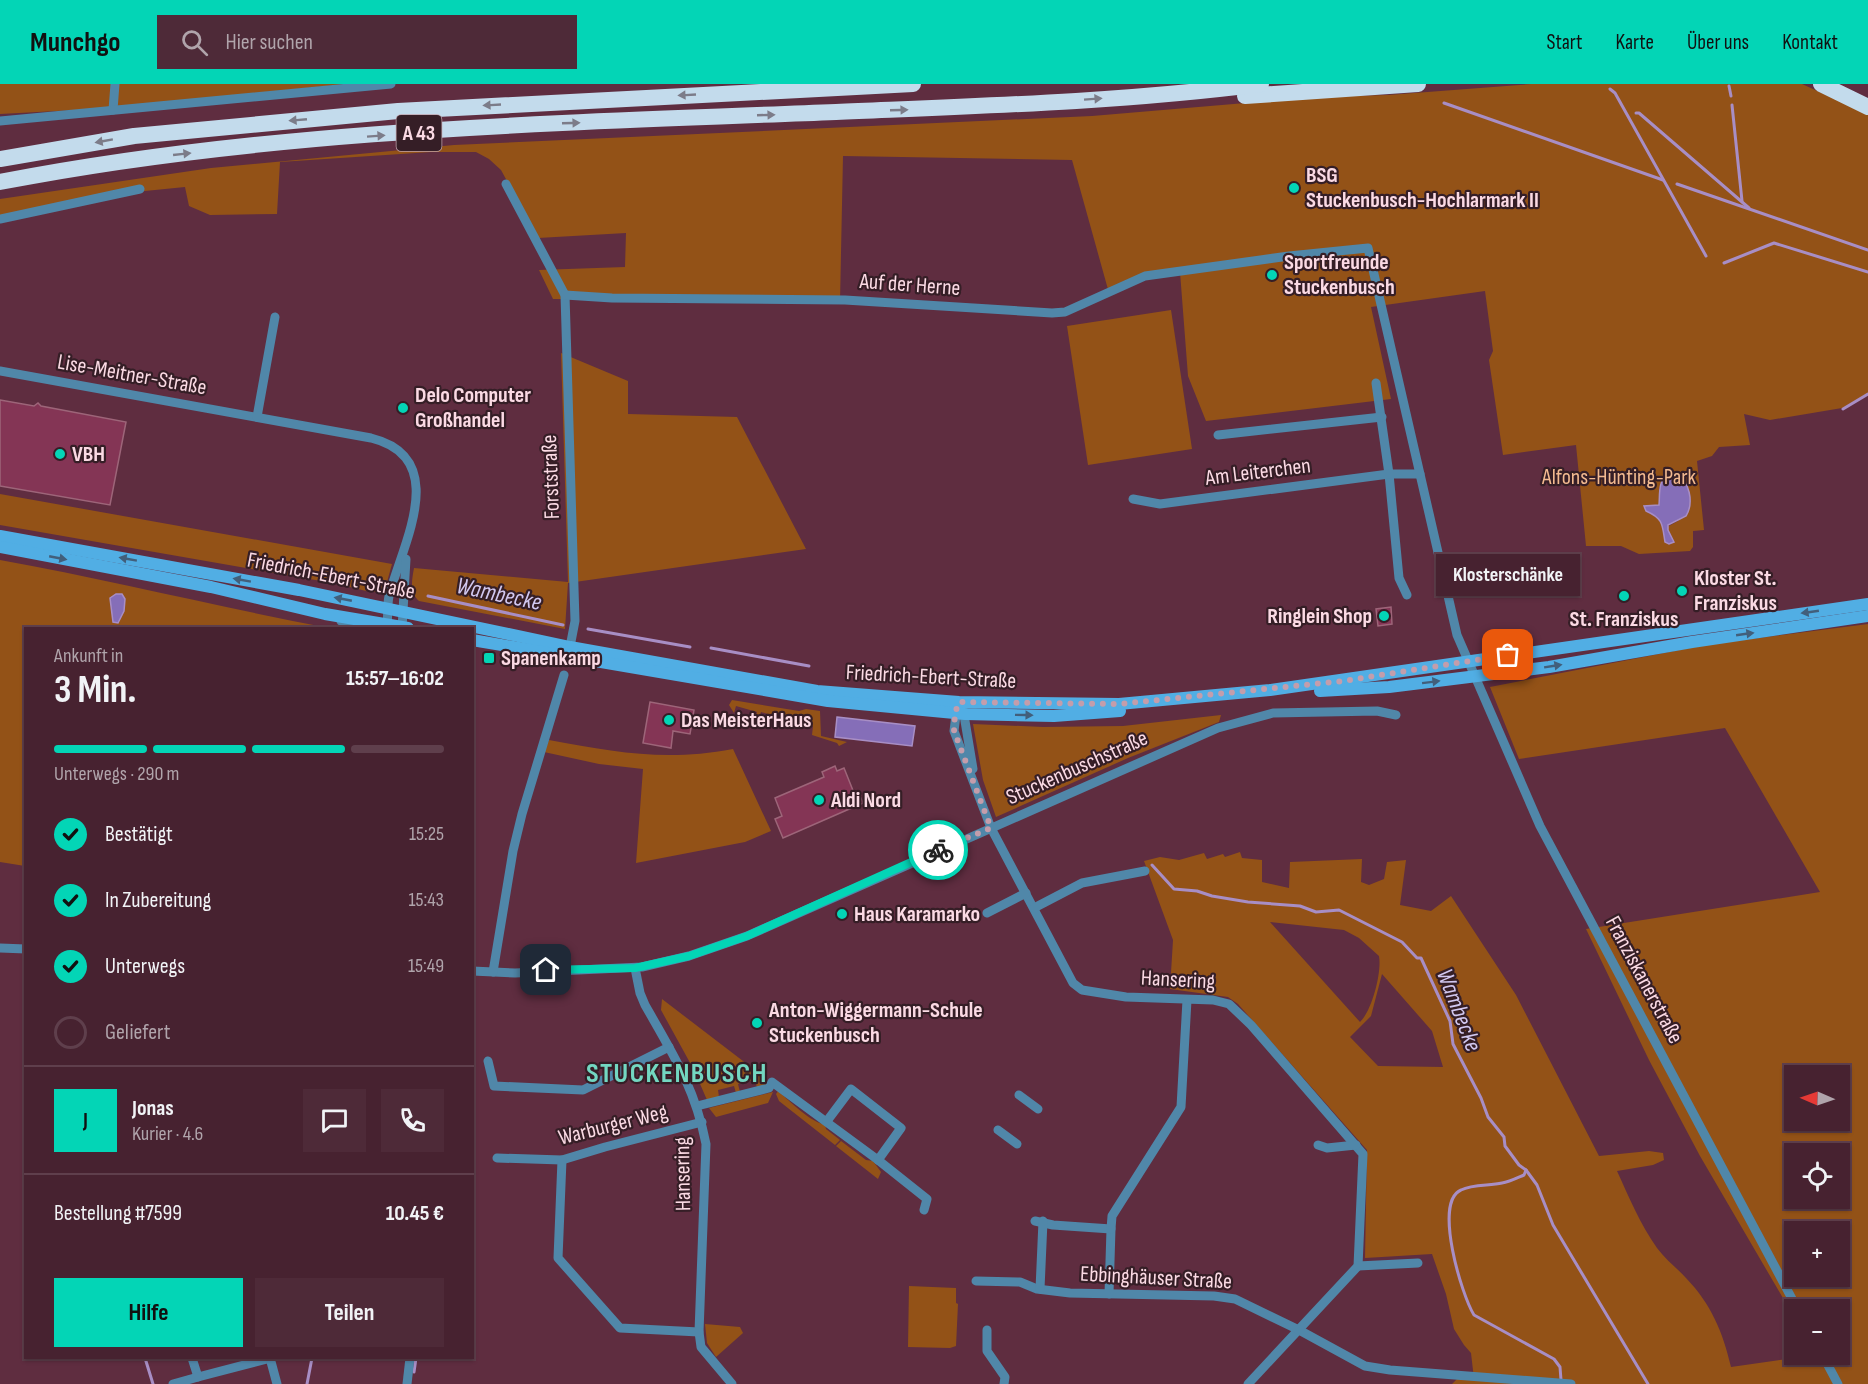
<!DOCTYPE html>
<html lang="de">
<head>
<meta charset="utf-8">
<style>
  body { margin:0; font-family:"Sofia Sans Condensed",sans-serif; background:#4e2a38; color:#f1f3f6; height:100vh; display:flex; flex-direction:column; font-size:22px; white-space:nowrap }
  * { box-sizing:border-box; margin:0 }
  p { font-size:20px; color:#b0a4ab }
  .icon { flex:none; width:33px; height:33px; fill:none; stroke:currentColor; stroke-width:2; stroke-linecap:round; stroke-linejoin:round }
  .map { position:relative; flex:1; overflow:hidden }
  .drawer { position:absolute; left:24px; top:543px; width:450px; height:732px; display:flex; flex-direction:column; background:#472230; border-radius:0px; box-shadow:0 2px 4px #0004,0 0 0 2px #5f3f4c }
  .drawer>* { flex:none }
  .needle { width:39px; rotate:272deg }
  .controls { position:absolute; left:1784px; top:981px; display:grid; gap:12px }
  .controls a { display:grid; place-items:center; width:66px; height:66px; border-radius:0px; background:#472230; box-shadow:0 2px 4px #0004,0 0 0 2px #5f3f4c; font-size:30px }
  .pin { position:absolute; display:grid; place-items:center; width:51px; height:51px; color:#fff; margin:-26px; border-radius:12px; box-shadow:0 3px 9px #0006 }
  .courier { position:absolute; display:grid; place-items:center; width:60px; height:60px; margin:-30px; border:4px solid #03d5b6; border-radius:50%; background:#fff; color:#222; box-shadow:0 2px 8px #0007 }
  .bubble { position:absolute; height:42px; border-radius:0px; background:#472230; box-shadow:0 2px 4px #0004,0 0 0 2px #5f3f4c; font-size:20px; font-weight:700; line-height:42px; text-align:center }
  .headline em { font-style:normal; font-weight:700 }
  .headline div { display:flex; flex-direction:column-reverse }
  .headline { display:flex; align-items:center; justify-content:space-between; height:102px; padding:0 30px }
  h1 { font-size:39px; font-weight:700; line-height:45px }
  .bar { display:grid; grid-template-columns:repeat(4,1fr); gap:9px 6px; align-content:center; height:72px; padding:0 30px }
  .bar i { height:8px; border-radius:4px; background:#5f3f4c }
  .bar .selected { background:#03d5b6 }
  .bar p { grid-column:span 4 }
  .line { display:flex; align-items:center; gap:15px; padding:0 30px; border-top:2px solid #5f3f4c }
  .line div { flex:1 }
  .round { display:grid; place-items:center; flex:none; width:63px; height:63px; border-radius:0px; background:#4e2a38 }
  ol { padding:0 30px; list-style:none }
  li { display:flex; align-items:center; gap:18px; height:66px }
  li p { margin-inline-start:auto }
  li .icon { padding:6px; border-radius:50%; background:#03d5b6; color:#111; stroke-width:4 }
  li:last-child { color:#b0a4ab }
  li i { width:33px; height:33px; border:3px solid #5f3f4c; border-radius:50% }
  .action { display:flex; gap:12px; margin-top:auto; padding:12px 30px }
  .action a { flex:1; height:69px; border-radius:0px; background:#03d5b6; color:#111; font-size:24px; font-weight:700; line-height:69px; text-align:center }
  .action a+a { background:#4e2a38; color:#f1f3f6 }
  header { display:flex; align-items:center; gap:36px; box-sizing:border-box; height:84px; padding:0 30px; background:#03d5b6; color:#111 }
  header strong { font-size:28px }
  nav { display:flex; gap:33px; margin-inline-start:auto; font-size:21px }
  .search { width:420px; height:54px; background:#4e2a38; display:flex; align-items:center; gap:15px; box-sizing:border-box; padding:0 21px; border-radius:0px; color:#b0a4ab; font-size:22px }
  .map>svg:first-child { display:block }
  .green { fill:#935217; fill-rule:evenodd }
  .water { fill:#856eb8; stroke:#a88ec5; stroke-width:1.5 }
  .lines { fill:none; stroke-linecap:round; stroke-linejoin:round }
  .stream { stroke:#a88ec5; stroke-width:3 }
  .building { fill:#843555; stroke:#9d6579; stroke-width:1.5 }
  .minor { stroke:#5087a9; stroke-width:9 }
  .secondary { stroke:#51aee4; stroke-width:12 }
  .motorway { stroke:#c3dbec; stroke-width:16 }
  .oneway { fill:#7c7c89 }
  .oneway2 { fill:#425f7b }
  .done { stroke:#c49dab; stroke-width:6; stroke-dasharray:0 10.8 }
  .route { stroke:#03d5b6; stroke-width:8 }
  .poi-dot { fill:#03d5b6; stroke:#351e26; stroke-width:2 }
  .labels { text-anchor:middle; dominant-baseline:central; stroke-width:4.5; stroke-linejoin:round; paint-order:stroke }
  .shield { fill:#351e26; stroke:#c0a2ab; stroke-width:1.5 }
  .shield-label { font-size:21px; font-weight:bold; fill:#fbdae4 }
  .poi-label { font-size:22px; font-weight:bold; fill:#fbdae4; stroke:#351e26; text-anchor:start }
  .street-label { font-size:22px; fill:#fbdae4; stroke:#351e26 }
  .park-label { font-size:22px; fill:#f3ba90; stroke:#351e26 }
  .water-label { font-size:24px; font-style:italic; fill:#d2c8f0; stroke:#351e26 }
  .district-label { font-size:28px; font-weight:bold; letter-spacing:1.5px; fill:#73d7c1; stroke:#351e26 }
</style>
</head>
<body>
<header>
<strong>Munchgo</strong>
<div class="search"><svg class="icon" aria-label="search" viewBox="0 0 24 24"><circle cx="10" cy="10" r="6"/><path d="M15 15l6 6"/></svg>Hier suchen</div>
<nav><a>Start</a><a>Karte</a><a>Über uns</a><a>Kontakt</a></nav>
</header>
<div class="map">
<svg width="1868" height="1300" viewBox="0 0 1868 1300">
  <rect width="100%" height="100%" fill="#5f2d40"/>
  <!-- green -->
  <g class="green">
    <path d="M0,0H347L95,25L0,30Z"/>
    <path d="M1531,0H1802L1868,30V311L1848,323L1770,336L1744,330L1750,361L1719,363L1712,372L1697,377L1704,446L1693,447V463L1690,467L1639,470L1621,462H1586L1576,361L1503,371L1489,276L1493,267L1485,207L1371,223L1391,315L1206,337L1188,292L1180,188L1146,194L1109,209L1072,76L843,72L840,218L553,215L539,186L625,183L626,149L538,154L501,86L489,75L476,68H431L280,78L277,130L210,131L189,122L185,103L125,109L0,138V115L211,84L454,61L1092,32L1318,13L1388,11ZM1666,391L1685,399L1690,413L1678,437L1667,443L1672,454L1669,460L1665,458C1667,429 1648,435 1644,422L1659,421V404Z"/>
    <path d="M1171,226L1192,365L1088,381L1067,242Z"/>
    <path d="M561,269L628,297V330L737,333L806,465L568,499L565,545L419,517C409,508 412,496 414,484L568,498Z"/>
    <path d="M0,410L392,480L387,498L380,508H370L338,500L0,441Z"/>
    <path d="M0,476C110,496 219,523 329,544H26L25,782L0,778Z"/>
    <path d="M1868,540V1300H1452L1457,1295H1474L1471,1269L1464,1261L1454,1245L1446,1210L1432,1170L1365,1174L1367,1066L1238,920L1228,913L1170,905L1173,856L1144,777L1160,773L1179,776L1204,769L1207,775L1223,770L1225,773L1240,768L1242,774L1262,776V798L1289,804L1290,778L1362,775L1361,798L1369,801L1384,795L1387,778L1406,776L1400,821L1431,827L1451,812L1516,911L1599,1072L1649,1067L1663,1069L1664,1076L1653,1081L1617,1087C1629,1113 1640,1140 1657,1164C1665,1175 1677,1184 1686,1194C1711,1220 1723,1248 1731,1283L1815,1271L1839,1270V1226H1794V1233L1700,1072L1649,976L1586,845L1820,808L1725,644L1519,675L1490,603L1705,561ZM1270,838L1344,846L1359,854L1379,872C1382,888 1372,927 1360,938ZM1382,890L1432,947L1443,983L1378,982L1350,953L1371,932ZM1794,992H1839V1036H1794ZM1794,1070H1839V1114H1794ZM1794,1148H1839V1192H1794Z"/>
    <path d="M732,616L799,627L806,625L820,627L821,652L847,658L839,662L837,659L812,651L813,642L788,636L786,643L783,642L785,635L761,628L759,635H755L757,628L736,622L734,629L729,621Z"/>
    <path d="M1221,631L1219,638L1128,674L996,733L983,696L973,640L1043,643L1123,642Z"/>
    <path d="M549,656C615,668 665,678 733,665L771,747L745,758L636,779L643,685L599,680L544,668Z"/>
    <path d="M662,915L760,990L766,995L767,1001L757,1003L754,996L738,1000L740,1008L736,1009L734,1002L718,1006L719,1013L707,1016L694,986L661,926Z"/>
    <path d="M778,1007C789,1016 812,1040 825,1040L826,1045L840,1056L835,1061L779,1017L776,1010Z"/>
    <path d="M773,1008L768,1019L716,1033L709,1024Z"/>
    <path d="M841,1057L866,1076L873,1077L881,1088L878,1095L836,1062Z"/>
    <path d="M909,1202L956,1204V1219L958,1220L956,1262L950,1264L908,1263Z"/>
    <path d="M705,1240L740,1243L743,1249L716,1273L707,1259Z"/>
  </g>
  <!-- water -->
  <g class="water">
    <path d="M1675,389C1690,396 1694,419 1686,432L1668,441V446L1674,458L1669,460L1665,458C1662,441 1664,435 1646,427L1644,422L1659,421C1660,409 1658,399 1667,390Z"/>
    <path d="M116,510H122L125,515L124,527L118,539L113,538L110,514Z"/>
    <path d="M837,633L915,642L912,662L835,653Z"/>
  </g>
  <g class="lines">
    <!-- stream -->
    <g class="stream">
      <path d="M1729,2L1731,12"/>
      <path d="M1610,5L1615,9L1706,172"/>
      <path d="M1444,19L1663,96"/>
      <path d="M1732,21L1742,117"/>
      <path d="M1636,29H1639L1749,124"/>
      <path d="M1677,100L1868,166"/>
      <path d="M1724,179L1774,159L1868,188"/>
      <path d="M1843,325L1868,310"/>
      <path d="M428,512L563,541"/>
      <path d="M588,545L690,563"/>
      <path d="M711,564L809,582"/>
      <path d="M1152,781L1174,805L1197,807L1212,812L1248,818L1300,822L1316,828L1339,826L1402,858L1417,874H1421L1450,937L1453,960L1481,1014L1488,1033L1504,1053L1505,1062L1519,1081L1526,1086L1537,1101L1553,1141L1648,1300"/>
      <path d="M1526,1086L1524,1091C1517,1094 1509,1098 1502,1099C1490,1102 1473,1100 1461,1106C1433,1118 1462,1212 1474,1231L1554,1275L1560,1283L1561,1296"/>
      <path d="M145,1274L153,1300"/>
      <path d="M414,1288L416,1274"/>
      <path d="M307,1300L312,1274"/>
    </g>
  </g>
  <!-- building -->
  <g class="building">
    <path d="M0,316L34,322L38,319L41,322L126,338L110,421L0,402Z"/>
    <path d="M1391,523L1392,540L1378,542L1376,525Z"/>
    <path d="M650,618L694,626L690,650L673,647L671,664L643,659Z"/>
    <path d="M835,682L837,687L844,684L854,709L858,707L863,719L783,754L775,735L782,732L775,714L824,693L822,688Z"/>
  </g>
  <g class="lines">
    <!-- minor -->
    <g class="minor">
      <path d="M113,26L115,0"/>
      <path d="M0,37L391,0"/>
      <path d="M506,100L565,211L575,537L569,568"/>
      <path d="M0,135L140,105"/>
      <path d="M565,211L612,214L845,216L1052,229L1065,228L1145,192L1289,172L1368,164L1457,551L1540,742L1798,1226"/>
      <path d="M0,287L371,354C452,374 402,461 389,512C387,522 388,534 387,544"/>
      <path d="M1376,299L1389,390L1399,494L1407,511"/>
      <path d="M257,333L275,233"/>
      <path d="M1218,351L1382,333"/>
      <path d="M1133,415L1160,420L1389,390H1420"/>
      <path d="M341,537L360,544"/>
      <path d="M402,544L406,475"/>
      <path d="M957,623L954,647L991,744L1073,899L1082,906L1126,913L1213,916L1229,920L1251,941L1363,1070L1358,1182L1248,1300"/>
      <path d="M963,625L973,685"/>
      <path d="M1034,824L1082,799L1145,787"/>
      <path d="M987,829L1026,809"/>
      <path d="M0,864L26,865"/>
      <path d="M635,884L640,909L645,921C673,970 695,1004 706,1060L699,1248L701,1263L732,1300"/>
      <path d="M472,887L515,889L642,883L689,872L747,852L1218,644L1273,629L1377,627L1396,631"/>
      <path d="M493,888L513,767L522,730L564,591"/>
      <path d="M488,977L494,1002L583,1006L669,963"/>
      <path d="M1019,1011L1038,1025"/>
      <path d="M697,1022L769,1004L772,998L878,1076L927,1115L924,1126"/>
      <path d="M827,1037L851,1005L901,1044L878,1076"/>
      <path d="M998,1046L1017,1060"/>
      <path d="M1318,1061L1327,1064L1356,1061"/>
      <path d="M497,1074L562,1076L605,1063L702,1038"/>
      <path d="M562,1076L558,1174L620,1244L699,1248"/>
      <path d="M1035,1137L1053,1141L1111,1145L1109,1210"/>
      <path d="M1111,1145L1112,1132L1181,1023L1187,916"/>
      <path d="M1358,1182L1418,1179"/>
      <path d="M976,1197L1020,1198L1037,1205L1070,1209L1214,1212L1235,1215L1299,1246L1365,1282L1390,1286L1571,1300"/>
      <path d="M1040,1205L1043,1137"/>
      <path d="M987,1246V1267L1005,1293L1004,1300"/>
      <path d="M1822,1270L1838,1300"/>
      <path d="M192,1274L198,1293L271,1274"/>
      <path d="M270,1274L277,1300"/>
      <path d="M173,1300L198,1293"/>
      <path d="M407,1300L410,1274"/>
    </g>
    <!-- secondary -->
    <g class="secondary">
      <path d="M0,452L299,506L570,563L817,607L959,618L1119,620L1270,606L1868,520"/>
      <path d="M0,463L211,503L325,530L408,544"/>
      <path d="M472,556L828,617L965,630L1054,632L1120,627"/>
      <path d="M1320,607L1389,603L1549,583L1692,558L1868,532"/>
    </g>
    <!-- motorway -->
    <g class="motorway">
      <path d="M1821,0L1868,23"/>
      <path d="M1245,12L1418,0"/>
      <path d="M0,75L134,52L398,27L913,0"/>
      <path d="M0,98C272,45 560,39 836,28C978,22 1121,18 1261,0"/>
    </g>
  </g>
  <!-- one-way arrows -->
  <defs><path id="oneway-solid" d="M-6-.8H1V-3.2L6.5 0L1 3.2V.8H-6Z" transform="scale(1.5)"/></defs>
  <g class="oneway">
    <use href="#oneway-solid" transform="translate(687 11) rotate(177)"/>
    <use href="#oneway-solid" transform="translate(1093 15) rotate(-4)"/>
    <use href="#oneway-solid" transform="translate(492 21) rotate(177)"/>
    <use href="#oneway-solid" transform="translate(899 26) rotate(-2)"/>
    <use href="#oneway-solid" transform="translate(766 31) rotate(-2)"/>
    <use href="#oneway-solid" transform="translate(298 36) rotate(175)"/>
    <use href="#oneway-solid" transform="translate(571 39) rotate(-2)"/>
    <use href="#oneway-solid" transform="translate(376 52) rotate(-4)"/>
    <use href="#oneway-solid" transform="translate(104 57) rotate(170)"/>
    <use href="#oneway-solid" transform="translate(182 70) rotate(-6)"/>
  </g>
  <g class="oneway2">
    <use href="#oneway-solid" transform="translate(58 474) rotate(11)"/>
    <use href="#oneway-solid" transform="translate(128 475) rotate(-170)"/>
    <use href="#oneway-solid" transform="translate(242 496) rotate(-170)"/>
    <use href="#oneway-solid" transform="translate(343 515) rotate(-169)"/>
    <use href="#oneway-solid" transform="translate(1810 528) rotate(172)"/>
    <use href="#oneway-solid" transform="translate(1745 550) rotate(-8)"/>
    <use href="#oneway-solid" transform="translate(1553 582) rotate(-9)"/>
    <use href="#oneway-solid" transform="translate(1431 598) rotate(-7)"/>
    <use href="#oneway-solid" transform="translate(1024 631) rotate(1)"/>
  </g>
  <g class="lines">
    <!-- done -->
    <path class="done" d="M938,766L991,744L954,647L955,629L959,618L1119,620L1343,597L1508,571"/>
    <!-- route -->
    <path class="route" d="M546,886L635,884L689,872L747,852L938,766"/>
  </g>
  <!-- markers -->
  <g class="poi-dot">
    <circle cx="1294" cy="104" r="6"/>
    <circle cx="1272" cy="191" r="6"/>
    <circle cx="403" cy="324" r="6"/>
    <circle cx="60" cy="370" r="6"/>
    <circle cx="1682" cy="507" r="6"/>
    <circle cx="1624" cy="512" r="6"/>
    <circle cx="1384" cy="532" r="6"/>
    <rect x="483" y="568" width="12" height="12" rx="3"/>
    <circle cx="669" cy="636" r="6"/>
    <circle cx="819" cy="716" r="6"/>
    <circle cx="842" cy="830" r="6"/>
    <circle cx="757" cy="939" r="6"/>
  </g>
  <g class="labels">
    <!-- shield labels -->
    <rect class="shield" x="396.5" y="31" width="45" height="36" rx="4.5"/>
    <g class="shield-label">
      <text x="419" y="49">A 43</text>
    </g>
    <!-- poi labels -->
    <g class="poi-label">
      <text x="1306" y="91">BSG<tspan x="1306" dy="25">Stuckenbusch-Hochlarmark II</tspan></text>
      <text x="1284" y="178">Sportfreunde<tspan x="1284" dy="25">Stuckenbusch</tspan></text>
      <text x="415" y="311">Delo Computer<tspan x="415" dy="25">Großhandel</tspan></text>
      <text x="72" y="370">VBH</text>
      <text x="1694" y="494">Kloster St.<tspan x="1694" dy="25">Franziskus</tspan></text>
      <text x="1372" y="532" text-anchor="end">Ringlein Shop</text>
      <text x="1624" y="535" text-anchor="middle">St. Franziskus</text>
      <text x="501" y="574">Spanenkamp</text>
      <text x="681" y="636">Das MeisterHaus</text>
      <text x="831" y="716">Aldi Nord</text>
      <text x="854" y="830">Haus Karamarko</text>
      <text x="769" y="926">Anton-Wiggermann-Schule<tspan x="769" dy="25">Stuckenbusch</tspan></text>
    </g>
    <!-- street labels -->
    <g class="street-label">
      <text transform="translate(910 201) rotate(4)">Auf der Herne</text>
      <text transform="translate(132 291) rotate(10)">Lise-Meitner-Straße</text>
      <text transform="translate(1258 388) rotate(-7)">Am Leiterchen</text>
      <text transform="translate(551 393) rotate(-92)">Forststraße</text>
      <text transform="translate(331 492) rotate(11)">Friedrich-Ebert-Straße</text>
      <text transform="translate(931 593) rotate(3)">Friedrich-Ebert-Straße</text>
      <text transform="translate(1077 684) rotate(-24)">Stuckenbuschstraße</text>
      <text transform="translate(1178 896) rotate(3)">Hansering</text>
      <text transform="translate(1644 896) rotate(62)">Franziskanerstraße</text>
      <text transform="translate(613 1041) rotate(-14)">Warburger Weg</text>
      <text transform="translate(683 1090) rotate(-91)">Hansering</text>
      <text transform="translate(1156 1194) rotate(3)">Ebbinghäuser Straße</text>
    </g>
    <!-- park labels -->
    <g class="park-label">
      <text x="1619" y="393">Alfons-Hünting-Park</text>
    </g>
    <!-- water labels -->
    <g class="water-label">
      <text transform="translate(499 510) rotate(12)">Wambecke</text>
      <text transform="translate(1459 926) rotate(69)">Wambecke</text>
    </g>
    <!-- district labels -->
    <g class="district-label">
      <text x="677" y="989">STUCKENBUSCH</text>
    </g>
  </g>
</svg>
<div class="controls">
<a><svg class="needle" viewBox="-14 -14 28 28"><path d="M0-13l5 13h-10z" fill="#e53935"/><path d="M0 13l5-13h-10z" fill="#b0a4ab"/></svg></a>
<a><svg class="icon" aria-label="locate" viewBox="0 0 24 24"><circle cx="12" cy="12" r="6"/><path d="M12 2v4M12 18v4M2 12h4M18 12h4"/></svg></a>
<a>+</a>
<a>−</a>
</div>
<div class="pin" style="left:1508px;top:571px;background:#ea580c"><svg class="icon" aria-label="bag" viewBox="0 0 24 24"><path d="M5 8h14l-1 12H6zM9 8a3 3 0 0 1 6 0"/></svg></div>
<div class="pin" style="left:546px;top:886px;background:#1f2937"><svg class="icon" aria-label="home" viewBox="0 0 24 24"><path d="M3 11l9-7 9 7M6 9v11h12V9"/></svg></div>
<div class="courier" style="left:938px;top:766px"><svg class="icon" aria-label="bike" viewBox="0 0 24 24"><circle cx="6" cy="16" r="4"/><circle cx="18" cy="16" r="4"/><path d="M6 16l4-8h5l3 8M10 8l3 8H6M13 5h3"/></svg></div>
<div class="bubble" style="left:1436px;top:470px;width:144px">Klosterschänke</div>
<section class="drawer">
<div class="headline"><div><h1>3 Min.</h1><p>Ankunft in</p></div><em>15:57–16:02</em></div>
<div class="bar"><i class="selected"></i><i class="selected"></i><i class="selected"></i><i></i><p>Unterwegs · 290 m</p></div>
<ol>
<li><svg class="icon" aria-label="check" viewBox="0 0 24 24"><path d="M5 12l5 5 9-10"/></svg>Bestätigt<p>15:25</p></li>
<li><svg class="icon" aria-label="check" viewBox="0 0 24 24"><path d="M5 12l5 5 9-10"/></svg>In Zubereitung<p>15:43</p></li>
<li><svg class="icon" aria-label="check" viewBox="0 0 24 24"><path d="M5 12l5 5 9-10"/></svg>Unterwegs<p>15:49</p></li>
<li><i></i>Geliefert</li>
</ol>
<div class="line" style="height:108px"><b class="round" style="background:#03d5b6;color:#111">J</b><div><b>Jonas</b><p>Kurier · 4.6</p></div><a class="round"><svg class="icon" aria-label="chat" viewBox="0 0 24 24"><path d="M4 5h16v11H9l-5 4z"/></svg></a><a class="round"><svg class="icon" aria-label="phone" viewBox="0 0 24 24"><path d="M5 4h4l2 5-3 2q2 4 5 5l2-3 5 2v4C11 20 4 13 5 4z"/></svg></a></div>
<div class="line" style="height:78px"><div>Bestellung #7599</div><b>10.45 €</b></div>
<div class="action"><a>Hilfe</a><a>Teilen</a></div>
</section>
</div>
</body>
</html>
